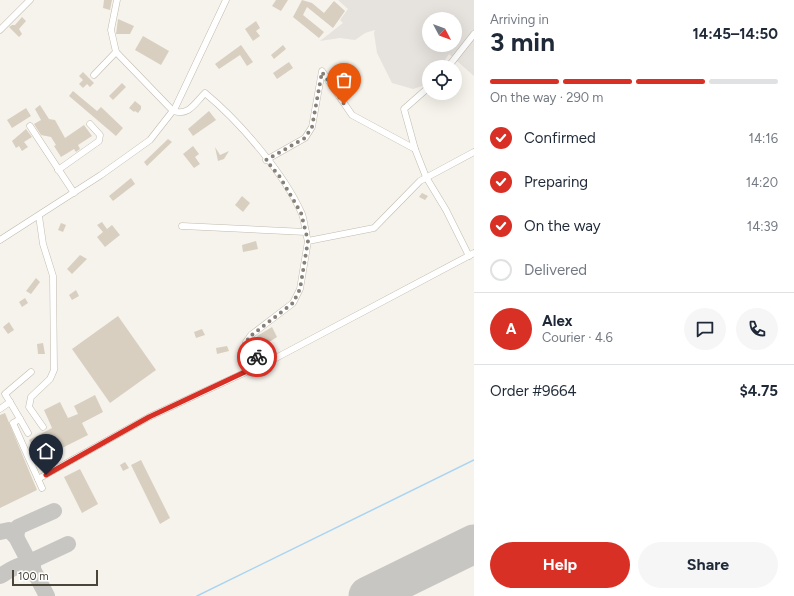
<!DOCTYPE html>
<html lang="en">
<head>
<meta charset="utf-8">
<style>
  body { margin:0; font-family:Figtree,sans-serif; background:#f6f6f7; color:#1f2937; height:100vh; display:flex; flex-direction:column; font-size:15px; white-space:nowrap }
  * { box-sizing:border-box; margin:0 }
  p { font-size:13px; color:#747a83 }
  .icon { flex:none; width:22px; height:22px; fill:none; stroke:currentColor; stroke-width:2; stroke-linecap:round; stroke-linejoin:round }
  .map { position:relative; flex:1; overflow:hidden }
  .details { display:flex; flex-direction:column; background:#fff; width:320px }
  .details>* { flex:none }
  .needle { width:26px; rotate:131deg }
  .fabs { position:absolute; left:422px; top:12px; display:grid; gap:8px }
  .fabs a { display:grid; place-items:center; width:40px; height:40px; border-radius:50%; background:#fff; box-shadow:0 4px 16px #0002; font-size:20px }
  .scale { position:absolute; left:12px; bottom:10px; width:86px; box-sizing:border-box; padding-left:4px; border:2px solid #4b4439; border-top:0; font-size:11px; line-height:14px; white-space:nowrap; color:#4b4439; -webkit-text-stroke:3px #fff; paint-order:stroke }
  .pin { position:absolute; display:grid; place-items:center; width:34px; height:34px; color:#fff; margin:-41px -17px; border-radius:50% 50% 50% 0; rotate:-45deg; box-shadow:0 0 4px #0007 }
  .pin .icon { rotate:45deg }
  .courier { position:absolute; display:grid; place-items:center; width:40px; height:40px; margin:-20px; border:3px solid #d93025; border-radius:50%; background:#fff; color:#222; box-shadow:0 1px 5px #0007 }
  .overview em { font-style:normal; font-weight:700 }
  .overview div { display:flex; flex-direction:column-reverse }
  .overview { display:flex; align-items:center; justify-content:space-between; height:68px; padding:0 16px }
  h1 { font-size:26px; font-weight:700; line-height:30px }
  .bar { display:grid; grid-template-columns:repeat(4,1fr); gap:6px 4px; align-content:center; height:48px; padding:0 16px }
  .bar i { height:5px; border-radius:3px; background:#e0e1e3 }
  .bar .current { background:#d93025 }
  .bar p { grid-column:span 4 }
  .line { display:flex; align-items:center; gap:10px; padding:0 16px; border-top:1px solid #e0e1e3 }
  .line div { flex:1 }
  .round { display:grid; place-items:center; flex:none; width:42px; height:42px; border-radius:21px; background:#f6f6f7 }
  ol { padding:0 16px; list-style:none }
  li { display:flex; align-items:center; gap:12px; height:44px }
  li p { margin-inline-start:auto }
  li .icon { padding:4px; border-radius:50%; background:#d93025; color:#fff; stroke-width:4 }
  li:last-child { color:#747a83 }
  li i { width:22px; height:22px; border:2px solid #e0e1e3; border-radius:50% }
  .button { display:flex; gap:8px; margin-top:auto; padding:8px 16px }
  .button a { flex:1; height:46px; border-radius:24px; background:#d93025; color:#fff; font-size:16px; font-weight:700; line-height:46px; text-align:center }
  .button a+a { background:#f6f6f7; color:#1f2937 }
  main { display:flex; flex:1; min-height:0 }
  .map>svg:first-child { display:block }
  .industrial { fill:#e6e2dd; fill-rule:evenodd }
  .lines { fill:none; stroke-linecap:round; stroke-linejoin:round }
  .stream { stroke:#a9d4f2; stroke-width:1.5 }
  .taxiway { stroke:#c8c6c3; stroke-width:16 }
  .runway { stroke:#c8c6c3; stroke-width:39 }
  .building { fill:#d8cfc1 }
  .minor-casing { stroke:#c2bbae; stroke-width:7 }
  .minor { stroke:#fff; stroke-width:6 }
  .done { stroke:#878178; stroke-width:4; stroke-dasharray:0 7.2 }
  .route { stroke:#d93025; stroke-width:5 }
</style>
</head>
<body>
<main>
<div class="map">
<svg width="474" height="596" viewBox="0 0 474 596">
  <rect width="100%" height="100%" fill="#f6f3ec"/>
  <!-- industrial -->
  <path class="industrial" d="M338,0H474V76L449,54L440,67H429L428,84L413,89L392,83L377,53L374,33L375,30L365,33L355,40L340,38L320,41L343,23L340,20L348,9ZM429,19H455V45H429Z"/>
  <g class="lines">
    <!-- stream -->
    <path class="stream" d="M197,596L474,460"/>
    <!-- taxiway -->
    <g class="taxiway">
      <path d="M0,532L9,530L16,537L18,527L54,511"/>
      <path d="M16,537L47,596"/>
      <path d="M33,570V562L36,559L68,544"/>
      <path d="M0,576C9,571 24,559 32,568"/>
    </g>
    <!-- runway -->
    <path class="runway" d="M368,596L474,544"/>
  </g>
  <!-- building -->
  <g class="building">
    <path d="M104,0H112L110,10L103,8Z"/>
    <path d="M276,0H288L281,11L272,6Z"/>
    <path d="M302,0L312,3L324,13L334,1L345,11L333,28L307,7L303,15L324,32L319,38L293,17Z"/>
    <path d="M22,17L26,21L19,29L22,34L19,37L9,27L12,25H15Z"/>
    <path d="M118,19L134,26L130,34H116Z"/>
    <path d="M256,21L260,28L256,31L260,36L253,41L245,29Z"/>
    <path d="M143,36L169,51L161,65L135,50Z"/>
    <path d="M241,45L253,62L247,66L240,55L219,69L215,64Z"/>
    <path d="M283,45L286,49L274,59L271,55Z"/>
    <path d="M289,62L293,68L277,79L273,73Z"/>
    <path d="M83,72L94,83L90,87L87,84L83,88L79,84L83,80L79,76Z"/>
    <path d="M122,83L126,87L113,100L109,96Z"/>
    <path d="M73,91L97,111L101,107L123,128L116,136L69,96Z"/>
    <path d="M135,101L141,106V109L138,113L135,111L134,112L129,108Z"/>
    <path d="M40,105L49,119L55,120L65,138L84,125L92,136L78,145L80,149L76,152L74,149L61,157L54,146L56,145L51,137L41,135L34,124L41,120L35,109Z"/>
    <path d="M26,108L31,116L12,128L7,120Z"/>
    <path d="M209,111L216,120L193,136L188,129Z"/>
    <path d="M26,129L32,137L24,142L28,147L22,151L19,146L16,148L12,141Z"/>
    <path d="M168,139L172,142L147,166L144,162Z"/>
    <path d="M193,146L199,154L195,157L200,164L194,168L183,154Z"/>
    <path d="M215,147L220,155L229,151L224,159L218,161Z"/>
    <path d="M131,178L135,184L113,201L109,196Z"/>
    <path d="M422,193L428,196L425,200L419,197Z"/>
    <path d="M242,196L250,203L243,212L235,205Z"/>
    <path d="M102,222L107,229L112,225L120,235L105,247L97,237L103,232L97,225Z"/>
    <path d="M61,223L66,225L63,232L58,230Z"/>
    <path d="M256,241L258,249L243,252L242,245Z"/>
    <path d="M80,255L87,259L72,274L67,269Z"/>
    <path d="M36,278L40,282L31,294L26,291Z"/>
    <path d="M76,290L79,296L72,300L69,295Z"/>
    <path d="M25,298L28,303L22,307L19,302Z"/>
    <path d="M118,316L156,370L110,403L72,349Z"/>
    <path d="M9,322L14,330L8,334L3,327Z"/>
    <path d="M272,327L277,337L263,346L257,336Z"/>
    <path d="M202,329L205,335L196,338L194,332Z"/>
    <path d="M43,343L45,354H38L37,344Z"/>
    <path d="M227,346L229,351L217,354L216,348Z"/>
    <path d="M95,395L103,412L82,423L88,435L62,448L60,444L37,455L29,440L52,428L44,410L60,402L68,418L78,414L74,406Z"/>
    <path d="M5,413L37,490L0,508V415Z"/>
    <path d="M141,460L170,518L160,524L131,465Z"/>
    <path d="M125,462L129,468L123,471L120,465Z"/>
    <path d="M80,469L98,504L82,513L64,477Z"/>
  </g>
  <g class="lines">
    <defs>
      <g id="minor">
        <path d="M117,0L111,30L116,52L173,111C189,116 194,104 205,93C239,121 284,173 302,214C305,223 305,232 308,241"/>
        <path d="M0,30L30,0"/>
        <path d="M448,67L474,34"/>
        <path d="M94,75L116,52"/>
        <path d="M30,126L74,193"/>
        <path d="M415,149L404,109L429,87"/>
        <path d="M266,160L305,138L312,127L322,71L352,115L415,149L426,177L446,210L469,256"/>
        <path d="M58,170L99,141L100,135L90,124"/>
        <path d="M39,216L43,244L53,276L54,370L50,379L31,397L29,407L43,427"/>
        <path d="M182,226L306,232"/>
        <path d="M0,240L101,175L150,140L175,108L226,0"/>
        <path d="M264,363L249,349L246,342L251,335L293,303L300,289L308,241L374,228L420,181L474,152"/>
        <path d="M10,402L5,394L31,372"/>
        <path d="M0,409L10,402L20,419L13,423L42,488"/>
        <path d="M20,419L28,433"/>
        <path d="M38,479L149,417L274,359L474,253"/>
      </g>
    </defs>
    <!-- minor casing -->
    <use href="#minor" class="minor-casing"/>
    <!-- minor -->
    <use href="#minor" class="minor"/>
  </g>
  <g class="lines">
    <!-- done -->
    <path class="done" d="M257,357L247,347L248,338L293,303L300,289L308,241L301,213L280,177L266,160L305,138L312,127L322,72L344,104"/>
    <!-- route -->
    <path class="route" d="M46,475L149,417L264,363L257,357"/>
  </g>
</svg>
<div class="fabs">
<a><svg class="needle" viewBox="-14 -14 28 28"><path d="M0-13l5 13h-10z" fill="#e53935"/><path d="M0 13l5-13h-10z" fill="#747a83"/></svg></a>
<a><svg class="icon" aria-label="locate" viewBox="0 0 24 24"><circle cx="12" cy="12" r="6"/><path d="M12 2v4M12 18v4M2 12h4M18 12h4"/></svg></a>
</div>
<div class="scale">100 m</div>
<div class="pin" style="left:344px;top:104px;background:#ea580c"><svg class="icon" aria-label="bag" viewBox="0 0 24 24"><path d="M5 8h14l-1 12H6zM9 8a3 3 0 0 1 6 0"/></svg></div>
<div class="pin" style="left:46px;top:475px;background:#1f2937"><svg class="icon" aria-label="home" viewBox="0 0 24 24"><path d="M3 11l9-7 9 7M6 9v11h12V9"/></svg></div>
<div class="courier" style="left:257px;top:357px"><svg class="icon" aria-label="bike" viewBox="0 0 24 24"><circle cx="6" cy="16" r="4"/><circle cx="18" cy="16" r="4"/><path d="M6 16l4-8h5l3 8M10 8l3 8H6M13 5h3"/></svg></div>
</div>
<section class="details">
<div class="overview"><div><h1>3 min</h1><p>Arriving in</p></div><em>14:45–14:50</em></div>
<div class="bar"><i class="current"></i><i class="current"></i><i class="current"></i><i></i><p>On the way · 290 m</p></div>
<ol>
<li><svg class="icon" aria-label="check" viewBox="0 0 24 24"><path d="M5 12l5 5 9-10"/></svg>Confirmed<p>14:16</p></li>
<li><svg class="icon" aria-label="check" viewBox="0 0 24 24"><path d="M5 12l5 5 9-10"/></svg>Preparing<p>14:20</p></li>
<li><svg class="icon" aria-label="check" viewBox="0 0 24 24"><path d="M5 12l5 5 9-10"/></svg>On the way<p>14:39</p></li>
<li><i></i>Delivered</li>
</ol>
<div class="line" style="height:72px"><b class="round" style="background:#d93025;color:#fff">A</b><div><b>Alex</b><p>Courier · 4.6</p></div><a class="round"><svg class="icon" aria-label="chat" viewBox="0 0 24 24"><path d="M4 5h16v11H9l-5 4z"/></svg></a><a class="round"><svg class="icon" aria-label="phone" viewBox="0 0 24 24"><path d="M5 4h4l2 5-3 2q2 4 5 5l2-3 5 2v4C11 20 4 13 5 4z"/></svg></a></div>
<div class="line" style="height:52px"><div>Order #9664</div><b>$4.75</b></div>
<div class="button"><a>Help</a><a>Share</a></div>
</section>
</main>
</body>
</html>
